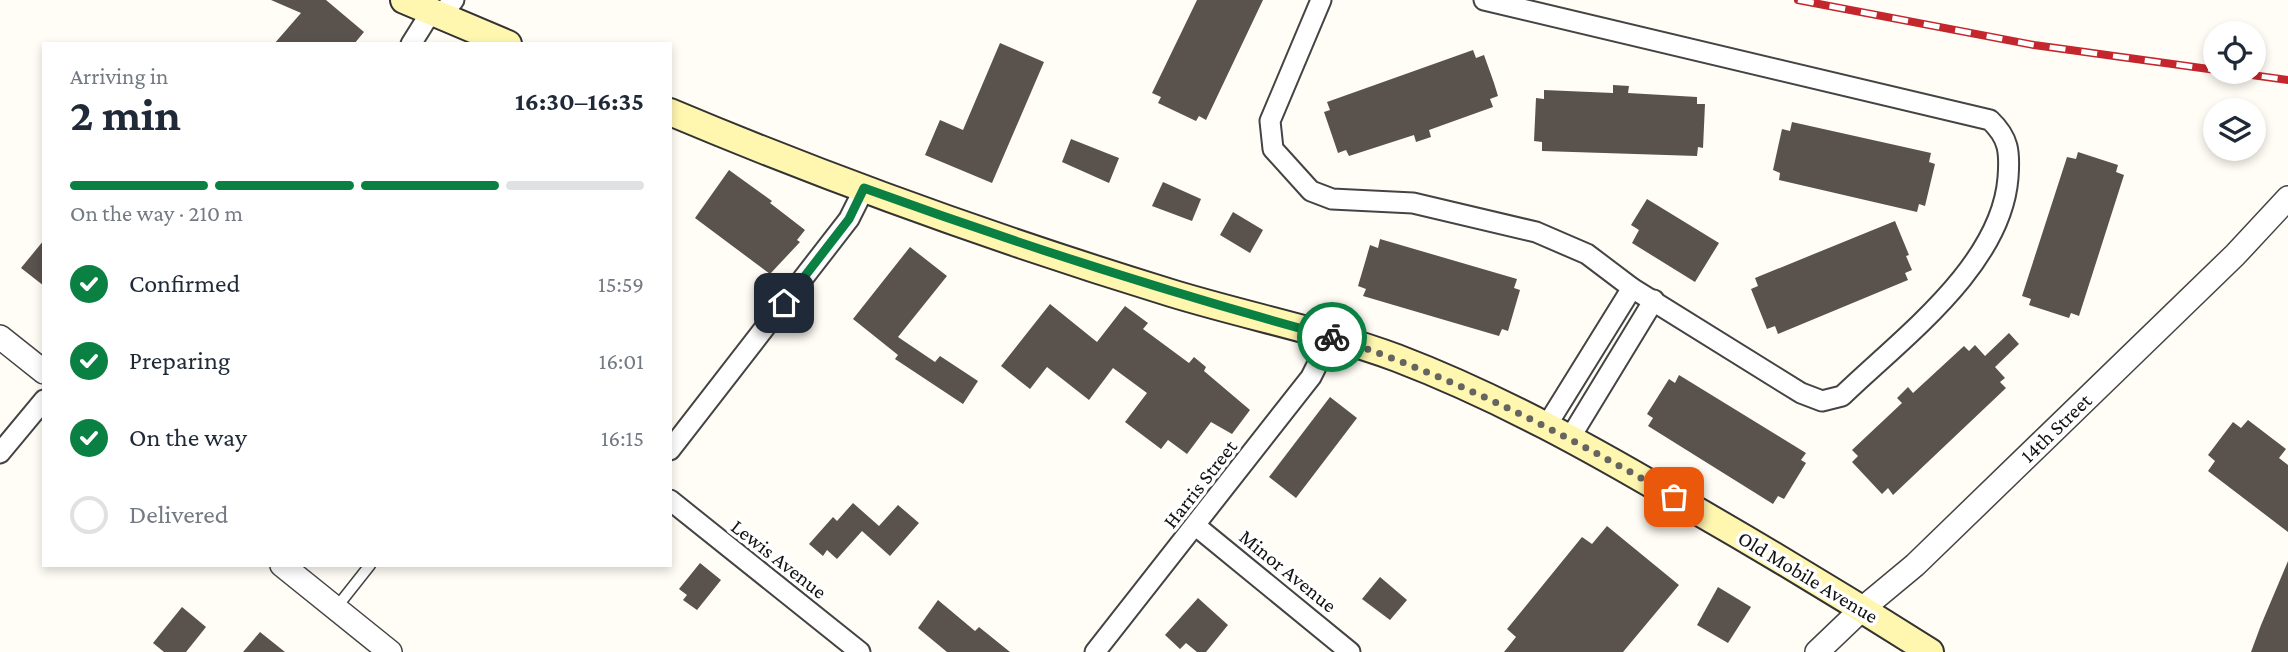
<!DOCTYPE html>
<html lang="en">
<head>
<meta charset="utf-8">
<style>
  body { margin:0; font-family:"Crimson Pro",serif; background:#f2f2f3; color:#1f2937; height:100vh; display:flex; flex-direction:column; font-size:26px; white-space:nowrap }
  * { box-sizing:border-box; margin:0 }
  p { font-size:23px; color:#747a83 }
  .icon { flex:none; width:38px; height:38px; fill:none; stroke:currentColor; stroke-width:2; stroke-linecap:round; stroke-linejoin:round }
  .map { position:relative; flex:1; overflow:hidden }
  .side { position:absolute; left:42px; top:42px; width:630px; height:525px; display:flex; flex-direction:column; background:#fff; border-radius:0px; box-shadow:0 4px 10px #0003 }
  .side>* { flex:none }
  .buttons { position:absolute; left:2203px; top:21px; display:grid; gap:14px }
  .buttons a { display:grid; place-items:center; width:63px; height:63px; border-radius:50%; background:#fff; box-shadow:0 4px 10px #0003; font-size:35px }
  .pin { position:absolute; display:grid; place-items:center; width:60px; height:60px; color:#fff; margin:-30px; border-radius:14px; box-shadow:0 4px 10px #0006 }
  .courier { position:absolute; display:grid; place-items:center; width:70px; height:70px; margin:-35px; border:5px solid #0b8043; border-radius:50%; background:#fff; color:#222; box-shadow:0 2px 9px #0007 }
  .headline em { font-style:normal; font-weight:700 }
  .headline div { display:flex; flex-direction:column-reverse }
  .headline { display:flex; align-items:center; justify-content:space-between; height:119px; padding:0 28px }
  h1 { font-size:46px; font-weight:700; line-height:52px }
  .bar { display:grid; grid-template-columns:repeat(4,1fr); gap:10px 7px; align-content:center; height:84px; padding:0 28px }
  .bar i { height:9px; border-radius:5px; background:#e0e1e3 }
  .bar .selected { background:#0b8043 }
  .bar p { grid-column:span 4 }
  ol { padding:0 28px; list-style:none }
  li { display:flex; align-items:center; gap:21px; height:77px }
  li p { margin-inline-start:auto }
  li .icon { padding:7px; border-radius:50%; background:#0b8043; color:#fff; stroke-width:4 }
  li:last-child { color:#747a83 }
  li i { width:38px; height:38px; border:4px solid #e0e1e3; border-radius:50% }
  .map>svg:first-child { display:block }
  .building { fill:#5a524d }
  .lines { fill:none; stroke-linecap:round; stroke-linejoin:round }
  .service-casing { stroke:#444; stroke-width:13 }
  .minor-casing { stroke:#444; stroke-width:23 }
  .tertiary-casing { stroke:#444; stroke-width:26 }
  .secondary-casing { stroke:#333; stroke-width:30 }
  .service { stroke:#fff; stroke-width:10 }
  .minor { stroke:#fff; stroke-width:19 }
  .tertiary { stroke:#fff; stroke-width:23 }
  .secondary { stroke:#fff6b0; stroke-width:26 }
  .rail-casing { stroke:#c4262e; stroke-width:8 }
  .rail { stroke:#fff; stroke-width:5; stroke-dasharray:16; stroke-linecap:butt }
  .done { stroke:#646461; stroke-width:7; stroke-dasharray:0 12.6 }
  .route { stroke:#0b8043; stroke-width:9 }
  .labels { text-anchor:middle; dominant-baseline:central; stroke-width:7; stroke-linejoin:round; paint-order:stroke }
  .street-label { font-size:21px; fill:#111; stroke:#fff }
</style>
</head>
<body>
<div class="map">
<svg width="2288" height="652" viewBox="0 0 2288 652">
  <rect width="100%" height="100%" fill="#fffdf5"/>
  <!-- building -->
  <g class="building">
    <path d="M271,0H326L364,32L354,44H274L301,13Z"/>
    <path d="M1197,0H1263L1206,120L1199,116L1196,121L1158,103L1161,97L1152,93Z"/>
    <path d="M1000,43L1044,62L992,183L925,155L940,120L963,130Z"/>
    <path d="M1473,50L1476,58L1484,55L1494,83L1498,96L1490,99L1493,107L1429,130L1431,137L1416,142L1414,135L1349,156L1346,150L1338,153L1324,112L1330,110L1327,102Z"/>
    <path d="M1613,85L1629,86L1628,93L1697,97V104H1705L1703,148L1698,147L1697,156L1542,151V142L1534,141L1536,98L1544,99V90L1613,93Z"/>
    <path d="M1792,122L1931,153L1929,162L1935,164L1925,206L1919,204L1917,212L1779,180L1780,173L1773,170L1782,129L1790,131Z"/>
    <path d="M1071,139L1119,158L1109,183L1062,162Z"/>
    <path d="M2078,152L2118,165L2116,172L2124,175L2079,316L2071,313L2069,318L2029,305L2031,299L2022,296L2067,157L2076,159Z"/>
    <path d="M729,170L772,201L770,203L805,230L797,240L800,242L770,274L695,218Z"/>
    <path d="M1163,182L1201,199L1192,221L1152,206Z"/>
    <path d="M1647,199L1719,243L1695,282L1632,243L1639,230L1631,225Z"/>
    <path d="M1233,212L1263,230L1250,253L1220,235Z"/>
    <path d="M1895,221L1909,255L1906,256L1912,270L1905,273L1908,280L1778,334L1775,326L1767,329L1751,289L1758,286L1755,278Z"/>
    <path d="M1380,239L1517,279L1514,288L1520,290L1508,331L1502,329L1499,336L1363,296L1366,289L1358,286L1366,259L1370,245L1378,248Z"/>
    <path d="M44,240V286L21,268Z"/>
    <path d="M910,247L947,276L898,337L935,362L940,356L978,381L963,404L895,359L898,355L853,319Z"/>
    <path d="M1050,304L1097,342L1125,306L1148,323L1143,329L1189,363L1194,357L1206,367L1204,371L1250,410L1232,434L1211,422L1187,454L1168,440L1161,449L1125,422L1147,393L1113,368L1089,400L1047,367L1030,389L1001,366Z"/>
    <path d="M2009,333L2019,344L1995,367L2005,378L2000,382L2006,388L1893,495L1888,488L1882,494L1852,462L1858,456L1852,450L1902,403L1897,398L1908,387L1913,393L1964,346L1969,351L1975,345L1985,356Z"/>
    <path d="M1679,375L1806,453L1801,460L1806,463L1784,499L1778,496L1773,504L1648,426L1653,418L1647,414L1669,379L1675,383Z"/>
    <path d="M1330,397L1357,418L1296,498L1269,477Z"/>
    <path d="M2248,420L2286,449L2279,458L2288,465V532L2208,471L2215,461L2208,455L2233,422L2241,428Z"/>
    <path d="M853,503L879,526L898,505L919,523L890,556L862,531L837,559L827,550L823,556L809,544L833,517L837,521Z"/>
    <path d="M1607,526L1679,585L1623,652H1504L1516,637L1507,629L1582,537L1592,544Z"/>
    <path d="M2288,561V652H2251L2261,625Z"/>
    <path d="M700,563L721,580L697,610L683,600L687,595L679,589Z"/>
    <path d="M1380,577L1407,600L1390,620L1362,599Z"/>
    <path d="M1718,587L1751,607L1728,643L1697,625Z"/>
    <path d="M1198,598L1228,625L1206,652H1197L1186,643L1180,649L1165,635Z"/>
    <path d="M938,600L975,631L979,627L1010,652H947L918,628Z"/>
    <path d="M182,607L206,627L186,652H164L153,643Z"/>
    <path d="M260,632L285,652H243Z"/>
  </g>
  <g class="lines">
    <defs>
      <path id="service" d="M336,608L370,565"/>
      <g id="minor">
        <path d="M1321,0L1270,121L1273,149L1311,191L1332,199L1413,203L1536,232L1587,254L1632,288L1801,393L1822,401L1842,396C1902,338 2001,266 2008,178C2010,152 2009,138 1990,120L1484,0"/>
        <path d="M440,15L454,0"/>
        <path d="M411,44L431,12"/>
        <path d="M1547,425L1632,288"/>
        <path d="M1570,438L1654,300"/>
        <path d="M670,450L849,219L864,189"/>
        <path d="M0,453L44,400"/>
        <path d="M670,500L860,652"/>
        <path d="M1196,526L1350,652"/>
        <path d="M1095,652L1311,377L1331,337"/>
      </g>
      <g id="tertiary">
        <path d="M0,337L44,372"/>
        <path d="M282,565L390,652"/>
        <path d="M1817,652L1862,609L1915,565L2235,255L2288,198"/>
      </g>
      <g id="secondary">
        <path d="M404,0L508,44"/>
        <path d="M670,112C834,181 1002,241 1171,293C1246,316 1324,331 1397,358C1499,397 1594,450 1687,505C1769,552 1850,601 1930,652"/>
      </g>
    </defs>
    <!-- service casing -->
    <use href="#service" class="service-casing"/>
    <!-- minor casing -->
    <use href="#minor" class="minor-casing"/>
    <!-- tertiary casing -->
    <use href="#tertiary" class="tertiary-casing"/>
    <!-- secondary casing -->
    <use href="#secondary" class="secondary-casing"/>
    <!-- service -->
    <use href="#service" class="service"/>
    <!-- minor -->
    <use href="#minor" class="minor"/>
    <!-- tertiary -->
    <use href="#tertiary" class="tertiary"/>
    <!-- secondary -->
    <use href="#secondary" class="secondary"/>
    <defs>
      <g id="rail">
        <path d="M1798,0L2034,45L2216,70"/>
        <path d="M2230,72L2288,80"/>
      </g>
    </defs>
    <!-- rail casing -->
    <use href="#rail" class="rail-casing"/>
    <!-- rail -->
    <use href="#rail" class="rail"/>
  </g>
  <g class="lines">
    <!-- done -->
    <path class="done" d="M1332,337C1454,377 1564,433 1674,497"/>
    <!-- route -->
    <path class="route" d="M784,303L849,219L864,188C1018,244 1173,294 1332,337"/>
  </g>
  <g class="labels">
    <!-- street labels -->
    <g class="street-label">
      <text transform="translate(2056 428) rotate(-44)">14th Street</text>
      <text transform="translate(1200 484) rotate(-52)">Harris Street</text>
      <text transform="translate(779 559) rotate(38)">Lewis Avenue</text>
      <text transform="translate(1288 571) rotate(39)">Minor Avenue</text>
      <text transform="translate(1808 577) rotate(31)">Old Mobile Avenue</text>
    </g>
  </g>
</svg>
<div class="buttons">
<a><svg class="icon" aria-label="locate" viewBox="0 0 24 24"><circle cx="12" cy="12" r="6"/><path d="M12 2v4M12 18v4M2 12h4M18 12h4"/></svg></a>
<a><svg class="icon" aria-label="layers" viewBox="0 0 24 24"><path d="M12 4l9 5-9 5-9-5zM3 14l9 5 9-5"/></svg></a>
</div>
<div class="pin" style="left:1674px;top:497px;background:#ea580c"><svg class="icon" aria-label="bag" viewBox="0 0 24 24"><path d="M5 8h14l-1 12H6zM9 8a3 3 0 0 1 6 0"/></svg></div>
<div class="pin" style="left:784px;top:303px;background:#1f2937"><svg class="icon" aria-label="home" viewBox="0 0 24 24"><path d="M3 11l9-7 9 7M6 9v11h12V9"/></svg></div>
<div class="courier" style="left:1332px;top:337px"><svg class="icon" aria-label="bike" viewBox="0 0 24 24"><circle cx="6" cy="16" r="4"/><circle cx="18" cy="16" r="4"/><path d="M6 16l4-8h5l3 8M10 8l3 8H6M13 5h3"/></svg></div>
<section class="side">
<div class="headline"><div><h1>2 min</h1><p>Arriving in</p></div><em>16:30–16:35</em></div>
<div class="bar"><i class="selected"></i><i class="selected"></i><i class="selected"></i><i></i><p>On the way · 210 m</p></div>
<ol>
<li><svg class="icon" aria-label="check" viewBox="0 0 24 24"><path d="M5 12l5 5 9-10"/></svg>Confirmed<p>15:59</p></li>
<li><svg class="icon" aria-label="check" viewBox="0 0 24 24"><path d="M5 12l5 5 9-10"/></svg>Preparing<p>16:01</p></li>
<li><svg class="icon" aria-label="check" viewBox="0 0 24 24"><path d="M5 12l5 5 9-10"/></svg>On the way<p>16:15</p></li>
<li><i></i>Delivered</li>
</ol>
</section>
</div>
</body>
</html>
